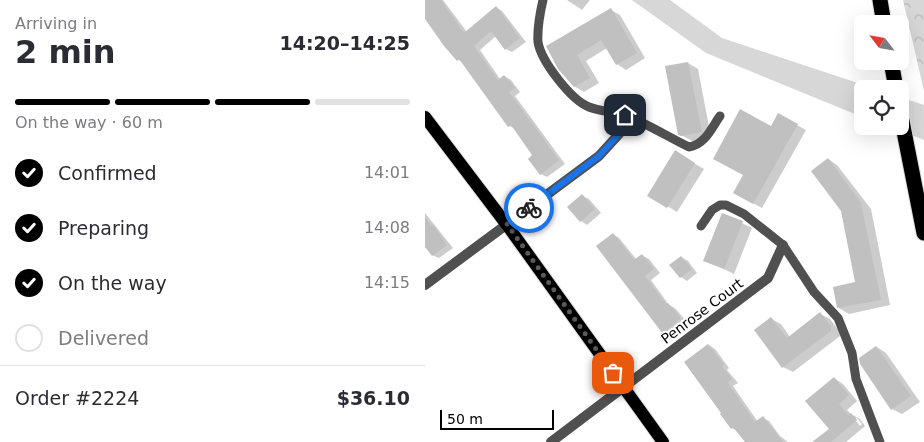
<!DOCTYPE html>
<html lang="en">
<head>
<meta charset="utf-8">
<style>
  body { margin:0; font-family:"DejaVu Sans",sans-serif; background:#f7f7f7; color:#2b2b33; height:100vh; display:flex; flex-direction:column; font-size:19px; white-space:nowrap }
  * { box-sizing:border-box; margin:0 }
  p { font-size:16px; color:#7c7c81 }
  .icon { flex:none; width:28px; height:28px; fill:none; stroke:currentColor; stroke-width:2; stroke-linecap:round; stroke-linejoin:round }
  .map { position:relative; flex:1; overflow:hidden }
  .drawer { display:flex; flex-direction:column; background:#fff; width:425px }
  .drawer>* { flex:none }
  .needle { width:32px; rotate:301deg }
  .buttons { position:absolute; left:429px; top:15px; display:grid; gap:10px }
  .buttons a { display:grid; place-items:center; width:55px; height:55px; border-radius:8px; background:#fff; box-shadow:0 5px 20px #0002; font-size:25px }
  .scale { position:absolute; left:15px; bottom:12px; width:114px; box-sizing:border-box; padding-left:5px; border:2px solid #000; border-top:0; font-size:14px; line-height:18px; white-space:nowrap; color:#000; -webkit-text-stroke:4px #fff; paint-order:stroke }
  .pin { position:absolute; display:grid; place-items:center; width:42px; height:42px; color:#fff; margin:-21px; border-radius:10px; box-shadow:0 2px 8px #0006 }
  .courier { position:absolute; display:grid; place-items:center; width:50px; height:50px; margin:-25px; border:4px solid #1a73e8; border-radius:50%; background:#fff; color:#222; box-shadow:0 1px 6px #0007 }
  .headline em { font-style:normal; font-weight:600 }
  .headline div { display:flex; flex-direction:column-reverse }
  .headline { display:flex; align-items:center; justify-content:space-between; height:85px; padding:0 15px }
  h1 { font-size:32px; font-weight:600; line-height:38px }
  .bar { display:grid; grid-template-columns:repeat(4,1fr); gap:8px 5px; align-content:center; height:60px; padding:0 15px }
  .bar i { height:6px; border-radius:4px; background:#e1e1e2 }
  .bar .current { background:#000 }
  .bar p { grid-column:span 4 }
  .line { display:flex; align-items:center; gap:12px; padding:0 15px; border-top:1px solid #e1e1e2 }
  .line div { flex:1 }
  ol { padding:0 15px; list-style:none }
  li { display:flex; align-items:center; gap:15px; height:55px }
  li p { margin-inline-start:auto }
  li .icon { padding:5px; border-radius:50%; background:#000; color:#fff; stroke-width:4 }
  li:last-child { color:#7c7c81 }
  li i { width:28px; height:28px; border:2px solid #e1e1e2; border-radius:50% }
  main { display:flex; flex:1; min-height:0 }
  .map>svg:first-child { display:block }
  .forest { fill:url(#forest-crowns) }
  .park { fill:#d7d7d7 }
  .shadow { fill:#0003; fill-rule:evenodd }
  .building { fill:#c0c0c0 }
  .lines { fill:none; stroke-linecap:round; stroke-linejoin:round }
  .primary-casing { stroke:#dbdbdb; stroke-width:14 }
  .highway-casing { stroke:#dbdbdb; stroke-width:17 }
  .lane { stroke:#505050; stroke-width:9 }
  .street { stroke:#505050; stroke-width:10 }
  .primary { stroke:#000; stroke-width:12 }
  .highway { stroke:#000; stroke-width:15 }
  .done { stroke:#595959; stroke-width:5; stroke-dasharray:0 9 }
  .route { stroke:#1a73e8; stroke-width:6 }
  .labels { text-anchor:middle; dominant-baseline:central; stroke-width:4; stroke-linejoin:round; paint-order:stroke }
  .street-label { font-size:14px; fill:#000; stroke:#fff }
</style>
</head>
<body>
<main>
<section class="drawer">
<div class="headline"><div><h1>2 min</h1><p>Arriving in</p></div><em>14:20–14:25</em></div>
<div class="bar"><i class="current"></i><i class="current"></i><i class="current"></i><i></i><p>On the way · 60 m</p></div>
<ol>
<li><svg class="icon" aria-label="check" viewBox="0 0 24 24"><path d="M5 12l5 5 9-10"/></svg>Confirmed<p>14:01</p></li>
<li><svg class="icon" aria-label="check" viewBox="0 0 24 24"><path d="M5 12l5 5 9-10"/></svg>Preparing<p>14:08</p></li>
<li><svg class="icon" aria-label="check" viewBox="0 0 24 24"><path d="M5 12l5 5 9-10"/></svg>On the way<p>14:15</p></li>
<li><i></i>Delivered</li>
</ol>
<div class="line" style="height:65px"><div>Order #2224</div><b>$36.10</b></div>
</section>
<div class="map">
<svg width="499" height="442" viewBox="0 0 499 442">
  <defs>
    <pattern id="forest-crowns" width="20" height="18" patternUnits="userSpaceOnUse" patternTransform="scale(1.25)"><rect width="20" height="18" fill="#d7d7d7"/><path d="M2 6a3 3 0 1 1 6 0M12 15a3 3 0 1 1 6 0" fill="none" stroke="#b7b7b7"/></pattern>
  </defs>
  <rect width="100%" height="100%" fill="#fff"/>
  <!-- forest -->
  <path class="forest" d="M478,0H499V91Z"/>
  <!-- park -->
  <g class="park">
    <path d="M207,0H245L297,38L451,89H438L437,117L281,53Z"/>
    <path d="M475,97L499,105V140L463,126H475Z"/>
  </g>
  <!-- shadow -->
  <g class="shadow">
    <path d="M0,0H18L42,32L71,7L77,11L101,42L87,52L81,49L71,36L55,50L75,79L79,76L86,80L95,92L90,96L140,164L122,177L116,174L108,156L91,129L84,126L39,63L33,60L20,45L0,17Z"/>
    <path d="M142,0H165L157,10Z"/>
    <path d="M186,10L195,15L220,58L201,70L192,64L182,48L161,61L174,83L159,92L149,86L134,68Z"/>
    <path d="M263,63L273,69L286,137L267,141L254,134Z"/>
    <path d="M354,115L381,130L337,208L309,193Z"/>
    <path d="M250,152L279,169L252,212L224,195Z"/>
    <path d="M403,159L412,165L446,209L465,305L424,314L414,308L409,288L432,283L417,211Z"/>
    <path d="M157,196L164,199L176,213L162,225L156,221Z"/>
    <path d="M0,213L28,248L14,258L7,255L0,244Z"/>
    <path d="M298,214L327,228L309,274L280,260Z"/>
    <path d="M188,234L194,238L212,260L218,256L224,259L235,273L226,280L244,305L250,308L262,322L245,337L238,333Z"/>
    <path d="M256,257L263,261L272,273L262,281L256,277Z"/>
    <path d="M395,314L405,319L415,332V336L368,372L358,367L346,319L356,324L365,337Z"/>
    <path d="M284,345L290,349L304,368L302,370L313,383L308,386L333,422L338,418L344,421L355,436L363,442H321L313,431L306,428Z"/>
    <path d="M452,347L461,353L495,402L477,414L467,409Z"/>
    <path d="M409,378L418,384L432,401L422,410L426,414L435,419L440,426L421,442H389L406,429ZM429,418H432L437,424L435,426Z"/>
  </g>
  <!-- building -->
  <g class="building">
    <path d="M0,0H16L39,33L71,6L95,38L80,50L66,31L49,46L73,80L79,75L90,88L84,92L134,160L115,175L103,159L107,155L86,125L83,127L34,59L32,61L19,46L0,19Z"/>
    <path d="M186,8L212,53L191,65L176,40L152,55L165,78L149,87L133,69L121,46Z"/>
    <path d="M263,62L277,132L256,136L253,135L240,66Z"/>
    <path d="M315,109L346,126L353,113L373,124L328,204L308,193L318,175L288,159Z"/>
    <path d="M250,150L270,163L242,208L222,196Z"/>
    <path d="M403,158L436,203L456,300L412,308L408,287L430,282L416,211L386,171Z"/>
    <path d="M157,194L170,209L155,222L142,207Z"/>
    <path d="M297,213L318,221L299,269L278,261Z"/>
    <path d="M0,217L8,227L9,226L22,245L7,256L0,247Z"/>
    <path d="M188,233L209,260L217,254L229,269L220,276L241,304L243,303L256,318L238,334L171,246Z"/>
    <path d="M256,256L267,269L255,278L244,265Z"/>
    <path d="M395,312L406,326V331L357,368L329,330L346,317L362,338Z"/>
    <path d="M283,344L299,364L297,366L307,379L303,383L330,422L338,416L358,442H320L308,427L306,429L295,414L296,413L259,362Z"/>
    <path d="M451,346L486,396L466,410L435,364L434,358Z"/>
    <path d="M409,377L424,395L414,404L423,415L426,413L432,420L406,442H387L404,429L380,401Z"/>
  </g>
  <g class="lines">
    <defs>
      <path id="primary" d="M0,117L82,225L238,442"/>
      <g id="highway">
        <path d="M455,0L459,24"/>
        <path d="M466,61L471,89"/>
        <path d="M475,111L499,233"/>
      </g>
    </defs>
    <!-- primary casing -->
    <use href="#primary" class="primary-casing"/>
    <!-- highway casing -->
    <use href="#highway" class="highway-casing"/>
    <!-- lane -->
    <g class="lane">
      <path d="M118,0C115,13 112,28 113,42C116,61 146,100 164,107C176,112 190,111 202,116C223,124 243,137 264,147C280,145 287,127 295,116"/>
      <path d="M276,226L287,210L295,205H301L319,214L358,245L389,292L413,318L427,353L431,379L455,442"/>
    </g>
    <!-- street -->
    <g class="street">
      <path d="M0,285L174,156L194,134L200,115"/>
      <path d="M126,442L343,278L358,245"/>
    </g>
    <!-- primary -->
    <use href="#primary" class="primary"/>
    <!-- highway -->
    <use href="#highway" class="highway"/>
  </g>
  <g class="lines">
    <!-- done -->
    <path class="done" d="M104,208L82,224L188,373"/>
    <!-- route -->
    <path class="route" d="M104,208L174,156L194,134L200,115"/>
  </g>
  <g class="labels">
    <!-- street labels -->
    <g class="street-label">
      <text transform="translate(277 311) rotate(-37)">Penrose Court</text>
    </g>
  </g>
</svg>
<div class="buttons">
<a><svg class="needle" viewBox="-14 -14 28 28"><path d="M0-13l5 13h-10z" fill="#e53935"/><path d="M0 13l5-13h-10z" fill="#7c7c81"/></svg></a>
<a><svg class="icon" aria-label="locate" viewBox="0 0 24 24"><circle cx="12" cy="12" r="6"/><path d="M12 2v4M12 18v4M2 12h4M18 12h4"/></svg></a>
</div>
<div class="scale">50 m</div>
<div class="pin" style="left:188px;top:373px;background:#ea580c"><svg class="icon" aria-label="bag" viewBox="0 0 24 24"><path d="M5 8h14l-1 12H6zM9 8a3 3 0 0 1 6 0"/></svg></div>
<div class="pin" style="left:200px;top:115px;background:#1f2937"><svg class="icon" aria-label="home" viewBox="0 0 24 24"><path d="M3 11l9-7 9 7M6 9v11h12V9"/></svg></div>
<div class="courier" style="left:104px;top:208px"><svg class="icon" aria-label="bike" viewBox="0 0 24 24"><circle cx="6" cy="16" r="4"/><circle cx="18" cy="16" r="4"/><path d="M6 16l4-8h5l3 8M10 8l3 8H6M13 5h3"/></svg></div>
</div>
</main>
</body>
</html>
